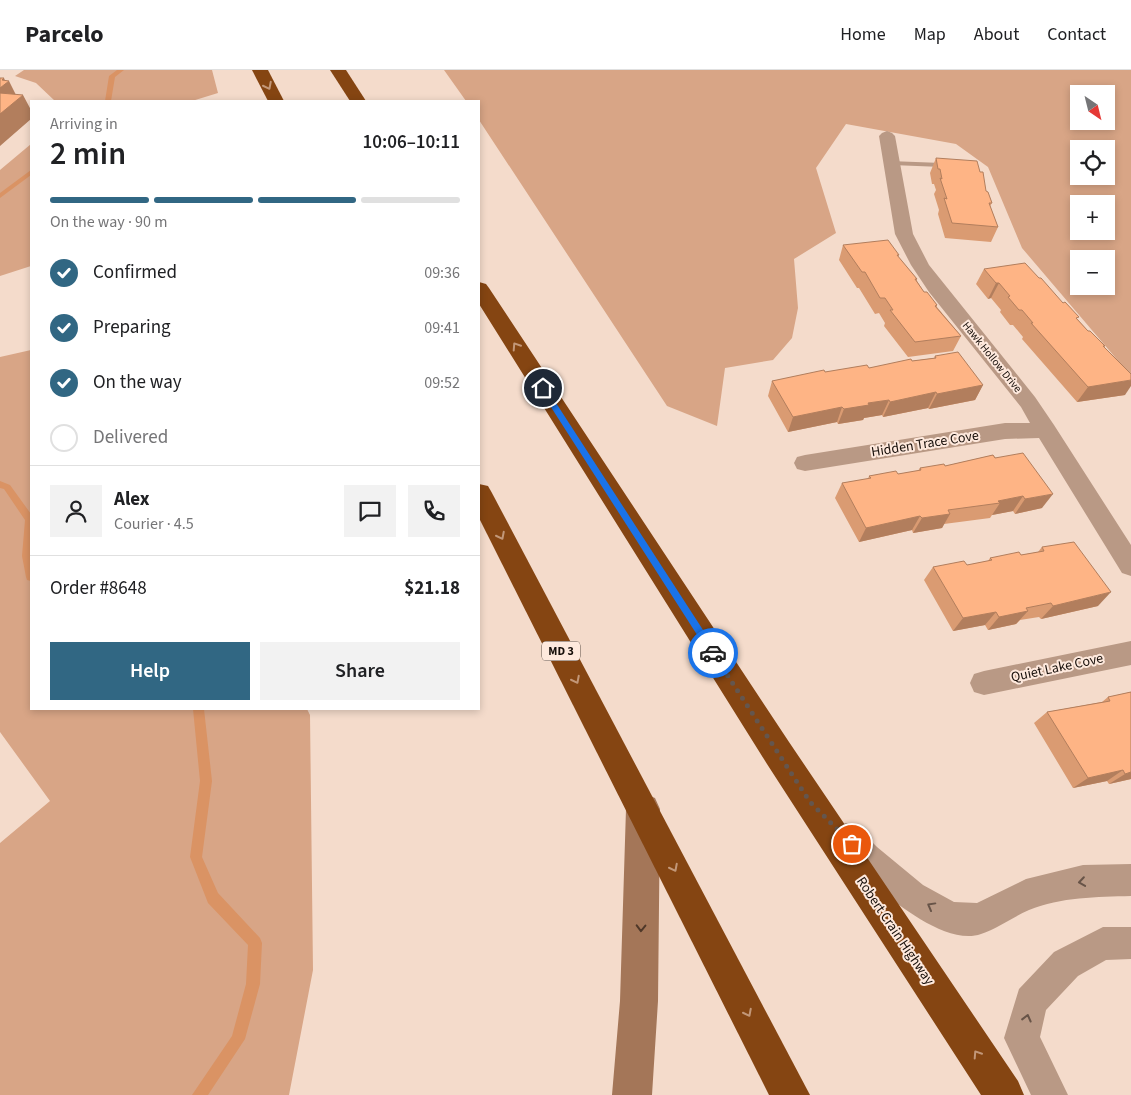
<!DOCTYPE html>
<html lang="en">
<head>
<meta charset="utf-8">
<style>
  body { margin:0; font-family:"Source Sans 3",sans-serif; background:#f2f2f2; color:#202124; height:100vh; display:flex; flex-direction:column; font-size:19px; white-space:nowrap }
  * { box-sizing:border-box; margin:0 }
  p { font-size:16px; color:#757577 }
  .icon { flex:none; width:28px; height:28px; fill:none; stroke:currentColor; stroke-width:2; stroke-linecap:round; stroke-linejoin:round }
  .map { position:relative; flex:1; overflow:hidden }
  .details { position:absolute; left:30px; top:30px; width:450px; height:610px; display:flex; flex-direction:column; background:#fff; border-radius:0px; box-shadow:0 2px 8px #0003 }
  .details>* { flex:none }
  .needle { width:32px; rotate:145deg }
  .controls { position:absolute; left:1070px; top:15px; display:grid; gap:10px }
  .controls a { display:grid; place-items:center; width:45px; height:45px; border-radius:0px; background:#fff; box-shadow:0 2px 8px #0003; font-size:25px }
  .pin { position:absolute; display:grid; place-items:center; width:42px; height:42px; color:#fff; margin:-21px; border:2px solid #fff; border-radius:50%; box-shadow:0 1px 5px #0007 }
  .courier { position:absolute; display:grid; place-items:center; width:50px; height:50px; margin:-25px; border:4px solid #1a73e8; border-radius:50%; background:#fff; color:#222; box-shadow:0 1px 6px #0007 }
  .headline em { font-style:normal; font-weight:600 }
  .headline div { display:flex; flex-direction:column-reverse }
  .headline { display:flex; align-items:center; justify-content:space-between; height:85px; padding:0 20px }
  h1 { font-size:32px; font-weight:600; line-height:38px }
  .bar { display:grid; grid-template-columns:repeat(4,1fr); gap:8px 5px; align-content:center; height:60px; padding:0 20px }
  .bar i { height:6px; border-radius:4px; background:#e0e0e0 }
  .bar .on { background:#316783 }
  .bar p { grid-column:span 4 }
  .line { display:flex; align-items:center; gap:12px; padding:0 20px; border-top:1px solid #e0e0e0 }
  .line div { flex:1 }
  .round { display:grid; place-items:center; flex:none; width:52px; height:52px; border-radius:0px; background:#f2f2f2 }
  ol { padding:0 20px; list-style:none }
  li { display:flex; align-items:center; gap:15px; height:55px }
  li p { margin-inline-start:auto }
  li .icon { padding:5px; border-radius:50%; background:#316783; color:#fff; stroke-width:4 }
  li:last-child { color:#757577 }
  li i { width:28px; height:28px; border:2px solid #e0e0e0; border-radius:50% }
  .primary-button { display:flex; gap:10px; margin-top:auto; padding:10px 20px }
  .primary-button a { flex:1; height:58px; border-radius:0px; background:#316783; color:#fff; font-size:20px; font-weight:600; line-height:58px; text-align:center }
  .primary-button a+a { background:#f2f2f2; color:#202124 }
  header { display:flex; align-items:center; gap:30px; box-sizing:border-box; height:70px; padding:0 25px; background:#fff; border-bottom:1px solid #e0e0e0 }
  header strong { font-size:24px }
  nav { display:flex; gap:28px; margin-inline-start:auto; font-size:18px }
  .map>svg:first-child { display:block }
  .green { fill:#d8a586; fill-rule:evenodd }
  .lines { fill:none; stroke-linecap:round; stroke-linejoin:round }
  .stream { fill:#da9364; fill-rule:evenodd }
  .lane { fill:#b99985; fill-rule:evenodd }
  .street { fill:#b99985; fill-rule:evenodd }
  .secondary { fill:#a47658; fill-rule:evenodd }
  .highway { fill:#854512; fill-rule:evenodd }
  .wall { fill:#da9b72 }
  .shaded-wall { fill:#b27e5d }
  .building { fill:#feb485; stroke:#b27e5d }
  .oneway { stroke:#c29778 }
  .oneway2 { stroke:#685448 }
  .oneway3 { stroke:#4f3829 }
  .route { fill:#1a73e8 }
  .done { stroke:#64564e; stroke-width:5; stroke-dasharray:0 9 }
  .labels { text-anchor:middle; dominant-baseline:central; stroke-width:4; stroke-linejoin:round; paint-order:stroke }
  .far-street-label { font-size:11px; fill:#170f0a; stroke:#fee9dd }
  .shield { fill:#fee9dd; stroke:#5c5049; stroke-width:1 }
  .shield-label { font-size:12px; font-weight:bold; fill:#170f0a }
  .street-label { font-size:14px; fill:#170f0a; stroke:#fee9dd }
</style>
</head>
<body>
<header>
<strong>Parcelo</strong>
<nav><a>Home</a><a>Map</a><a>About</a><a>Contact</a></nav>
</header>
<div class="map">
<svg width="1131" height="1025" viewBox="0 0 1131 1025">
  <rect width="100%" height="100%" fill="#f4dbcb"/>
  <!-- green -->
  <g class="green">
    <path d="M24,0H212L218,23L192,31H55L36,13L15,6Z"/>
    <path d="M444,0H1131V306L1022,178L988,97L956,74L846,54L816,98L836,163L794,189L798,238L792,268L773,290L725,298L717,356L667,336L479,50V31H466ZM1079,24H1106V51H1079ZM1079,79H1106V106H1079ZM1079,134H1106V161H1079ZM1079,189H1106V216H1079Z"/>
    <path d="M31,74V196L0,206V100Z"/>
    <path d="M31,280V639H307L310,645L313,900L289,1025H0V773L50,731L0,662V287Z"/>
  </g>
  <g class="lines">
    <!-- stream -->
    <g class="stream">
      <path d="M117,0H124L115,7L111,31H105L109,6Z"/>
      <path d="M31,100V105L0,128V123Z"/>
      <path d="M0,411L10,415L31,444V511L27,510L26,507L22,486L25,450L4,419L0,418Z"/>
      <path d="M193,639H204L212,711L202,787L218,823L260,868L262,873L260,914L245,969L208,1025H192L232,966L246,914L248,875L208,833L190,787L200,711Z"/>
    </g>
    <!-- lane -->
    <path class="lane" d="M889,91L942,93L946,95L942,97L892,95L888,93Z"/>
    <!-- street -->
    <g class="street">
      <path d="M887,61L892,63L895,66L913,164L929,195L1035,327L1054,355L1131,475V506L1122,503L1039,368L1005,369L805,401L797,399L794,393L797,387L805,385L1005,353H1030L1021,337L929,222L911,195L895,164L879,66L882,63Z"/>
      <path d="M1131,571V595L984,625L974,622L970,613L974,604L984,601Z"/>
      <path d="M846,753L857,757L877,777L923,815L954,832L977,833L1026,809L1083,795L1131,794V826C1097,827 1061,827 1029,840C1013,847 998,858 981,864C950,875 903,839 880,820C862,805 840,790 831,768L835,757Z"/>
      <path d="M1103,857H1131V889L1106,890L1078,906L1046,940L1040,967L1068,1025H1031L1004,968L1019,919L1054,882Z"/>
    </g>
    <!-- secondary -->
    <path class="secondary" d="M643,723L655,728L660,739L658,931L652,1025H612L620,931L626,739L631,728Z"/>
    <!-- highway -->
    <g class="highway">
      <path d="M252,0H268L284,31H268Z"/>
      <path d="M330,0H346L366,31H350Z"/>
      <path d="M479,212L486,214L489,218L789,672L1018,1011L1024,1025H981L767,694L479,234Z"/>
      <path d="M479,414L488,416L492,423L810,1025H769L479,448Z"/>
    </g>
  </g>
  <!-- wall -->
  <g class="wall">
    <path d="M936,88L986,121L992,133L990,136L998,157L991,172L945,168L938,144L939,140L934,124L936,120L934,114H932L930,103Z"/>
    <path d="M843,175L899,185L898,187L917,209V211L924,222L937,235V237L961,266L953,281L908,287L884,256L885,253L879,243L875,244L859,218H857L839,190Z"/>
    <path d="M984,199L1063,233L1088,261L1105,276L1104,277L1125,325L1077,332L1022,269L1023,267L1013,255H1010L1000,242L1001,240L991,228L988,229L976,214Z"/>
    <path d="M935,286L983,315L975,330L929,339L928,338L883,347L882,345L864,348L863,350L838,354L837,352L788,362L768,326L772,311L825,302L869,298L912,291L934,288Z"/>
    <path d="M993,385L1042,438L1015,444L1013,441L992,445L990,448L944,454L942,458L913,463L912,460L859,472L835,428L842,413L868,409L869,406L898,404L918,401L920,398L945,396Z"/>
    <path d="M1042,477L1098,536L1041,549L1039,547L1020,550L1016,554L988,560L985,555L953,561L924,510L933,497L967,495L988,491L990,488L1021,485L1038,482Z"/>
    <path d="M1131,622V709L1109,714L1107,711L1073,718L1034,653L1047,642L1102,632L1108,627Z"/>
  </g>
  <!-- shaded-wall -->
  <g class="shaded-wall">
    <path d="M4,8L6,13L9,11L18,29L23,25L31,40V49L0,76V18L2,10Z"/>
    <path d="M996,213H999L991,228L988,229Z"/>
    <path d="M1131,310V316L1125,325L1077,332L1088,317Z"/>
    <path d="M983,315L975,330L929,339L937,324Z"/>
    <path d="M936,322L928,338L883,347L890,332Z"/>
    <path d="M889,330L882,345L864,348L863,350L838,354L844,339L868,333Z"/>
    <path d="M842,337L837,352L788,362L793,347Z"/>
    <path d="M1053,424L1042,438L1015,444L1025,429Z"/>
    <path d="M1023,426L1013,441L992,445L1000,433L998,431Z"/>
    <path d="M950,444L942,458L913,463L922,448Z"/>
    <path d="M920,446L912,460L859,472L866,458Z"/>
    <path d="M1111,522L1098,536L1041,549L1053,536Z"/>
    <path d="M1028,541L1016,554L988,560L999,547Z"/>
    <path d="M996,542L985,555L953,561L963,548Z"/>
    <path d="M1123,700L1107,711L1073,718L1088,708Z"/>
    <path d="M1131,702V709L1109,714L1125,704Z"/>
  </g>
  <!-- building -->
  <g class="building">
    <path d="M0,8H4L2,10L9,11L0,18Z"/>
    <path d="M0,23L23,25L0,44Z"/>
    <path d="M936,88L977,91L980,102H983L986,121L988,122L992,133H989L998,157L952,153L944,128L947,129L940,108L942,109L940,99H938Z"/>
    <path d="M888,170L899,185H897L917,209H915L924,222H927L937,235L935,236L961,266L915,272L890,240H893L885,228H880L865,202H862L843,175Z"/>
    <path d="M1025,193L1039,208H1041L1063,233L1065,232L1079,247L1076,248L1088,261H1090L1105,276H1103L1131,304V310L1088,317L1031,253H1033L1022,240H1019L1008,227L1010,226L999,213H996L984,199Z"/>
    <path d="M958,282L983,315L937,324L936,322L890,332L889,330L868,333L869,335L844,339L842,337L793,347L772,311L824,300L825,302L867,295L869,298L911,289L912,291L936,288L935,286Z"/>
    <path d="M1023,383L1053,424L1025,429L1023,426L998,431L1000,433L948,440L950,444L922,448L920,446L866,458L842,413L871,408L869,406L896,401L898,404L921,400L920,398L944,394L945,396L993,385L995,388Z"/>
    <path d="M1074,472L1111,522L1053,536L1051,533L1026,538L1028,541L999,547L996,542L963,548L933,497L964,491L967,495L992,490L990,488L1019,482L1021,485L1044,481L1042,477Z"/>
    <path d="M1131,622V702L1125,704L1123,700L1088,708L1047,642L1110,631L1108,627Z"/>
  </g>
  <!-- one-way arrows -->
  <defs><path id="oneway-chevron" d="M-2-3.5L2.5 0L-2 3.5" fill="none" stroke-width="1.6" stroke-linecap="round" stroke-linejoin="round" transform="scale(1.25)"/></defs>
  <g class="oneway">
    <use href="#oneway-chevron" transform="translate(268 16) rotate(63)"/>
    <use href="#oneway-chevron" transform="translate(516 276) rotate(-123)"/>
    <use href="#oneway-chevron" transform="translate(501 466) rotate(63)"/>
    <use href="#oneway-chevron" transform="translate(576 610) rotate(63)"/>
    <use href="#oneway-chevron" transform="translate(674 798) rotate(63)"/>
    <use href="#oneway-chevron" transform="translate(748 943) rotate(63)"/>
    <use href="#oneway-chevron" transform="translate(977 984) rotate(-123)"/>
  </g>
  <g class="oneway2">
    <use href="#oneway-chevron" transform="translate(1082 812) rotate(172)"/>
    <use href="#oneway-chevron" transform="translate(931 836) rotate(-151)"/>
    <use href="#oneway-chevron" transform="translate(1027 948) rotate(-76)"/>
  </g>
  <use class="oneway3" href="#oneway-chevron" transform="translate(641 858) rotate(91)"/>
  <!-- route -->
  <path class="route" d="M540,316H545L716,580V585H710L540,320Z"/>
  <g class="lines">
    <!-- done -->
    <path class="done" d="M713,583L810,732L852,774"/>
  </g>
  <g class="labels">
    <!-- far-street labels -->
    <g class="far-street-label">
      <text transform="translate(992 287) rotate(51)">Hawk Hollow Drive</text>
    </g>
    <!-- shield labels -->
    <rect class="shield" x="542" y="571.5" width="38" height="19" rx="4"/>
    <g class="shield-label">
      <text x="561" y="581">MD 3</text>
    </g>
    <!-- street labels -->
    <g class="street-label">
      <text transform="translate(925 374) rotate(-9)">Hidden Trace Cove</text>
      <text transform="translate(1057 598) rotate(-12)">Quiet Lake Cove</text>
      <text transform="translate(895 861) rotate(56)">Robert Crain Highway</text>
    </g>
  </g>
</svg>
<div class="controls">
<a><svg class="needle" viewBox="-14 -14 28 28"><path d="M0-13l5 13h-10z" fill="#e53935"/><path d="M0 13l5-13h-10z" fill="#757577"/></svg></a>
<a><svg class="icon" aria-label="locate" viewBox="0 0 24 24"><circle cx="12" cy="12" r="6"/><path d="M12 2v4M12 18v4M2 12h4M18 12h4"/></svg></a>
<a>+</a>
<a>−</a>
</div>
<div class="pin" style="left:852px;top:774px;background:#ea580c"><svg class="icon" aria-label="bag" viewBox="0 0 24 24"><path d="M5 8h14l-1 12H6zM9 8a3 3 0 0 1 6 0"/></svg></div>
<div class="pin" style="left:543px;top:318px;background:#1f2937"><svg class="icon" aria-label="home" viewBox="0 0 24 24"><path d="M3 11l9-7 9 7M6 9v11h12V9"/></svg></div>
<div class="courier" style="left:713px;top:583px"><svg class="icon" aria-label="car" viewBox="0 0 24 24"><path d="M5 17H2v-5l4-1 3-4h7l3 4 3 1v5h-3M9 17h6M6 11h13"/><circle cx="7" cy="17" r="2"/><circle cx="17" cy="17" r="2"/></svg></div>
<section class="details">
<div class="headline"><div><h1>2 min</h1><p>Arriving in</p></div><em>10:06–10:11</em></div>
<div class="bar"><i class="on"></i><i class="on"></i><i class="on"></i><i></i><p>On the way · 90 m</p></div>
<ol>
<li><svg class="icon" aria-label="check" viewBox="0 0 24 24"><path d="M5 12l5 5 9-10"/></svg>Confirmed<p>09:36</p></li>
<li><svg class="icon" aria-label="check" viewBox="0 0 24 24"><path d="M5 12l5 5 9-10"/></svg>Preparing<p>09:41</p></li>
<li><svg class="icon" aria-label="check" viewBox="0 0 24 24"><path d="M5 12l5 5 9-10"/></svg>On the way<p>09:52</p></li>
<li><i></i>Delivered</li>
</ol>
<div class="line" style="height:90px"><a class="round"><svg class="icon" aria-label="person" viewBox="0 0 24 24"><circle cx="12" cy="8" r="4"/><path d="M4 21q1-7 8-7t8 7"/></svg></a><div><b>Alex</b><p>Courier · 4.5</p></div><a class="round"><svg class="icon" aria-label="chat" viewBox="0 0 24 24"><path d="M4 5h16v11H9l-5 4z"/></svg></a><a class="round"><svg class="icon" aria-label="phone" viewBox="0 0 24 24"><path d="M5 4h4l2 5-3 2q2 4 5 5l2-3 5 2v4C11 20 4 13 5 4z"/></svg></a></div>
<div class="line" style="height:65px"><div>Order #8648</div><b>$21.18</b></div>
<div class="primary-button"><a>Help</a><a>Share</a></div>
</section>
</div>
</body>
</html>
